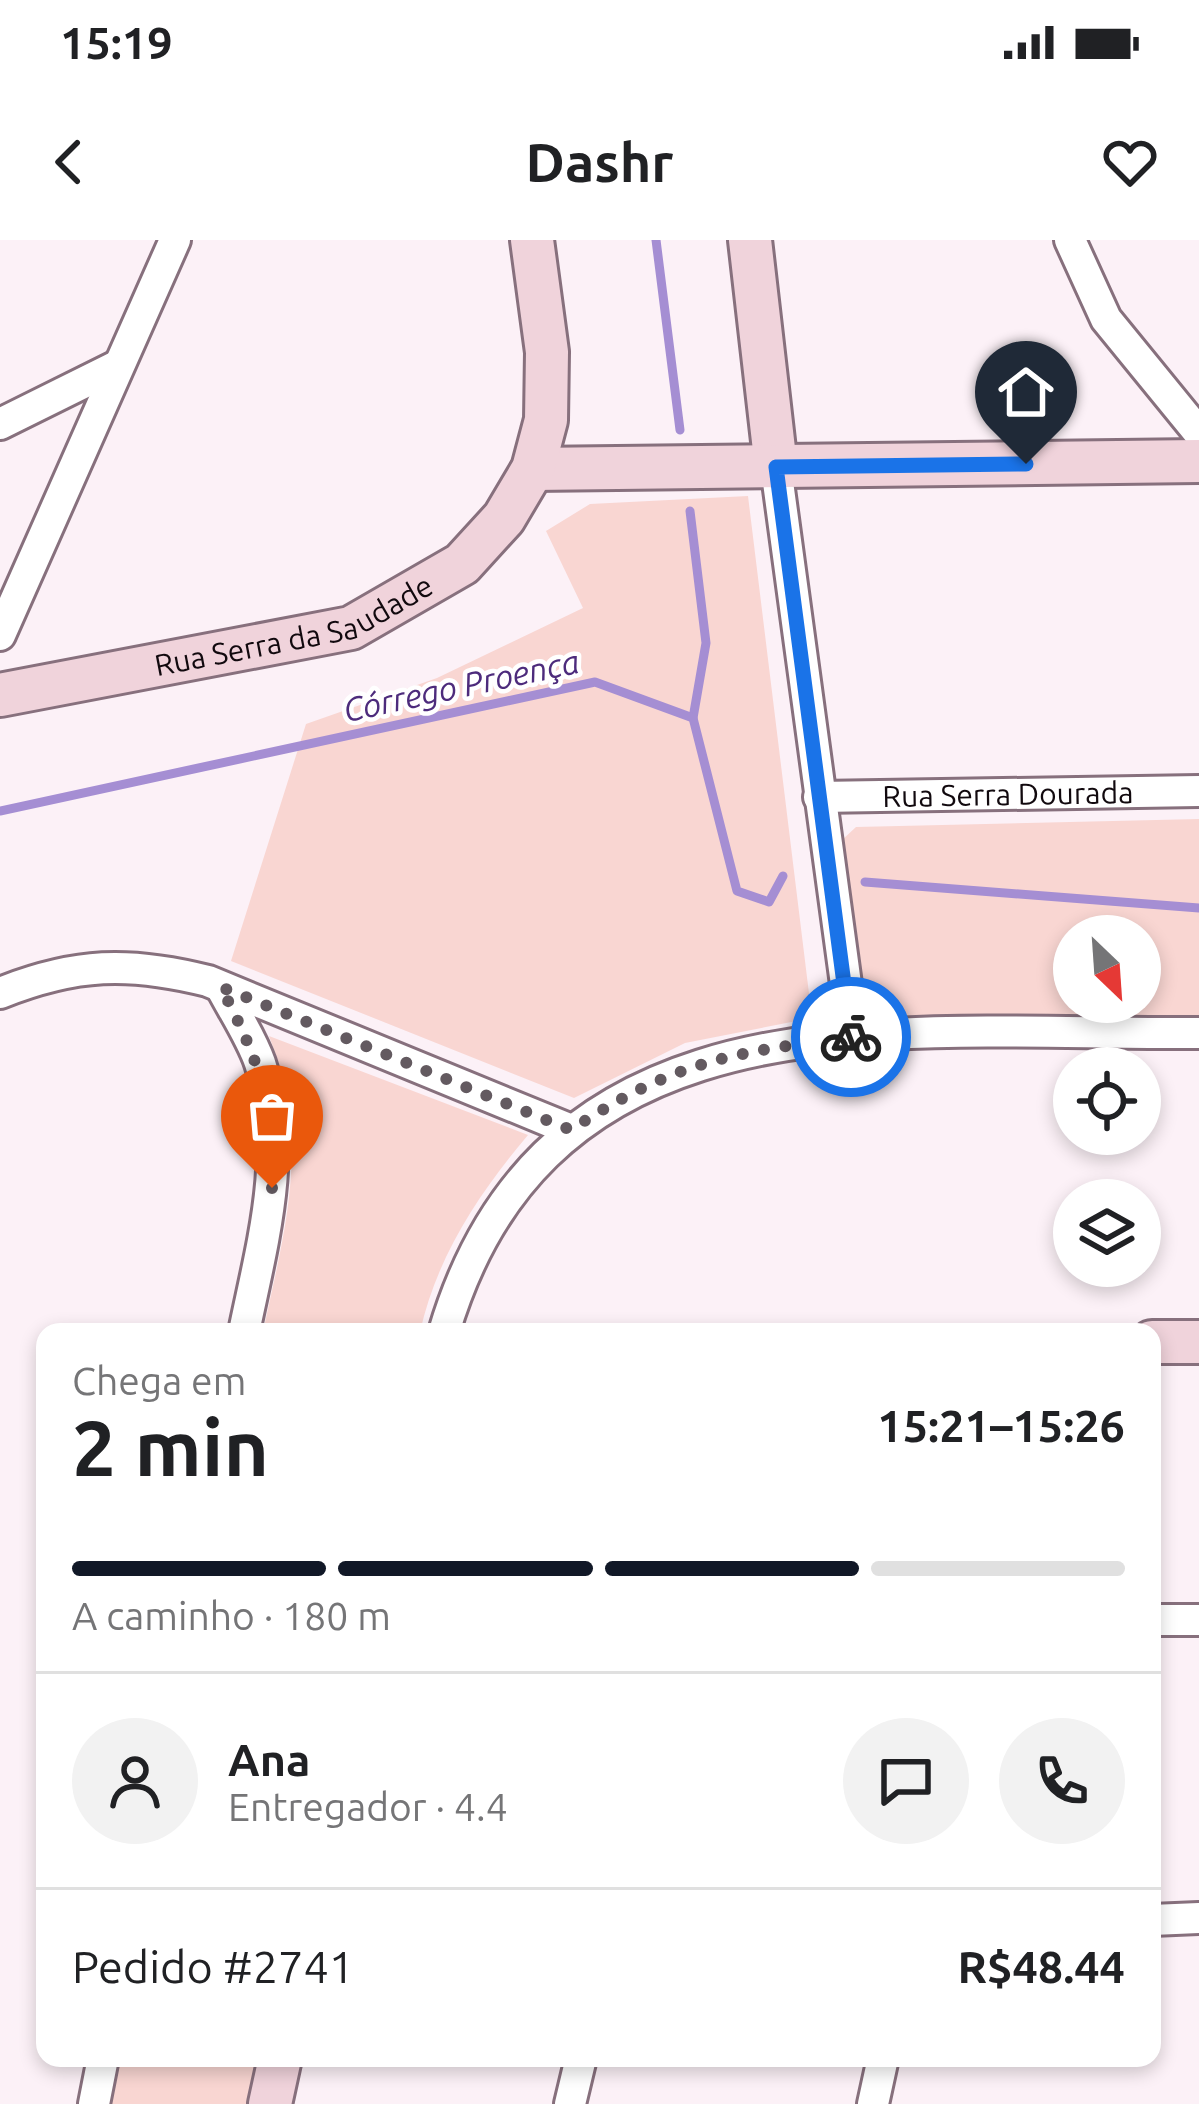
<!DOCTYPE html>
<html lang="pt">
<head>
<meta charset="utf-8">
<style>
  body { margin:0; font-family:Ubuntu,sans-serif; background:#f2f2f2; color:#202124; height:100vh; display:flex; flex-direction:column; font-size:45px; white-space:nowrap }
  * { box-sizing:border-box; margin:0 }
  p { font-size:39px; color:#757577 }
  .icon { flex:none; width:66px; height:66px; fill:none; stroke:currentColor; stroke-width:2; stroke-linecap:round; stroke-linejoin:round }
  .map { position:relative; flex:1; overflow:hidden }
  .side { position:absolute; left:36px; top:1083px; width:1125px; height:744px; display:flex; flex-direction:column; background:#fff; border-radius:24px; box-shadow:0 6px 18px #0003 }
  .side>* { flex:none }
  .needle { width:78px; rotate:155deg }
  .fabs { position:absolute; left:1053px; top:675px; display:grid; gap:24px }
  .fabs a { display:grid; place-items:center; width:108px; height:108px; border-radius:50%; background:#fff; box-shadow:0 6px 18px #0003; font-size:60px }
  .pin { position:absolute; display:grid; place-items:center; width:102px; height:102px; color:#fff; margin:-123px -51px; border-radius:50% 50% 50% 0; rotate:-45deg; box-shadow:0 0 12px #0007 }
  .pin .icon { rotate:45deg }
  .courier { position:absolute; display:grid; place-items:center; width:120px; height:120px; margin:-60px; border:9px solid #1a73e8; border-radius:50%; background:#fff; color:#222; box-shadow:0 3px 15px #0007 }
  .headline em { font-style:normal; font-weight:600 }
  .headline div { display:flex; flex-direction:column-reverse }
  .headline { display:flex; align-items:center; justify-content:space-between; height:204px; padding:0 36px }
  h1 { font-size:78px; font-weight:600; line-height:90px }
  .bar { display:grid; grid-template-columns:repeat(4,1fr); gap:18px 12px; align-content:center; height:144px; padding:0 36px }
  .bar i { height:15px; border-radius:9px; background:#e0e0e0 }
  .bar .current { background:#111827 }
  .bar p { grid-column:span 4 }
  .line { display:flex; align-items:center; gap:30px; padding:0 36px; border-top:3px solid #e0e0e0 }
  .line div { flex:1 }
  .round { display:grid; place-items:center; flex:none; width:126px; height:126px; border-radius:63px; background:#f2f2f2 }
  .status { display:flex; justify-content:space-between; align-items:center; height:84px; padding:0 60px; background:#fff; direction:ltr }
  .status svg { height:33px; fill:currentColor }
  header { display:flex; justify-content:space-between; align-items:center; height:156px; padding:0 36px; background:#fff; font-size:54px; font-weight:600 }
  .map>svg:first-child { display:block }
  .green { fill:#f9d6d2; fill-rule:evenodd }
  .lines { fill:none; stroke-linecap:round; stroke-linejoin:round }
  .stream { stroke:#a58ed3; stroke-width:9 }
  .street-casing { stroke:#87707d; stroke-width:36 }
  .secondary-casing { stroke:#87707d; stroke-width:48 }
  .street { stroke:#fff; stroke-width:30 }
  .secondary { stroke:#f0d3db; stroke-width:42 }
  .done { stroke:#635a60; stroke-width:12; stroke-dasharray:0 21.6 }
  .route { stroke:#1a73e8; stroke-width:15 }
  .labels { text-anchor:middle; dominant-baseline:central; stroke-width:9; stroke-linejoin:round; paint-order:stroke }
  .street-label { font-size:30px; fill:#11090e; stroke:#fff }
  .water-label { font-size:33px; font-style:italic; fill:#4d2b7c; stroke:#fff }
</style>
</head>
<body>
<div class="status"><b>15:19</b><svg viewBox="0 0 49 12"><path d="M0 12V9h3v3zM5 12V6h3v6zM10 12V3h3v9zM15 12V0h3v12zM26 1h20v11H26zM47 4h2v5h-2z"/></svg></div>
<header><svg class="icon" aria-label="back" viewBox="0 0 24 24"><path d="M15 5l-7 7 7 7"/></svg>Dashr<svg class="icon" aria-label="heart" viewBox="0 0 24 24"><path d="M12 20l-8-8c-3-5 5-10 8-4 3-6 11-1 8 4z"/></svg></header>
<div class="map">
<svg width="1199" height="1864" viewBox="0 0 1199 1864">
  <rect width="100%" height="100%" fill="#fcf1f7"/>
  <!-- green -->
  <g class="green">
    <path d="M748,256L812,778L685,803L574,858L231,721L306,484L437,438L583,368L546,291L590,264Z"/>
    <path d="M1199,579V783H876L861,769L841,601L856,587ZM1074,696H1140V762H1074Z"/>
    <path d="M269,796L528,895C479,953 437,1016 420,1092H263C286,984 311,903 269,796Z"/>
    <path d="M118,1818H261L251,1864H109Z"/>
  </g>
  <g class="lines">
    <!-- stream -->
    <g class="stream">
      <path d="M656,0L680,190"/>
      <path d="M690,271L706,403L693,478"/>
      <path d="M0,571L595,442L693,478L737,651L769,662L783,636"/>
      <path d="M865,642L1199,668"/>
    </g>
    <defs>
      <g id="street">
        <path d="M1070,0L1106,79L1199,193"/>
        <path d="M0,184L117,126"/>
        <path d="M776,227L853,796"/>
        <path d="M0,395L175,0"/>
        <path id="s1" d="M819,557L1199,551"/>
        <path d="M221,747C234,772 251,797 260,823C289,912 262,1004 244,1092"/>
        <path d="M0,753C75,723 129,721 208,741L571,890"/>
        <path d="M444,1092C548,740 909,796 1199,793"/>
        <path d="M1152,1380H1199"/>
        <path d="M1152,1680L1199,1678"/>
        <path d="M94,1864L103,1818"/>
        <path d="M570,1864L581,1818"/>
        <path d="M873,1864L883,1818"/>
      </g>
      <g id="secondary">
        <path d="M750,0L776,227"/>
        <path d="M533,229L1199,221"/>
        <path id="s2" d="M0,455L351,388L462,324L504,278L533,229L546,180L547,112L532,0"/>
        <path d="M1152,1102H1199"/>
        <path d="M270,1864L280,1818"/>
      </g>
    </defs>
    <!-- street casing -->
    <use href="#street" class="street-casing"/>
    <!-- secondary casing -->
    <use href="#secondary" class="secondary-casing"/>
    <!-- street -->
    <use href="#street" class="street"/>
    <!-- secondary -->
    <use href="#secondary" class="secondary"/>
  </g>
  <g class="lines">
    <!-- done -->
    <path class="done" d="M272,948C272,859 262,827 221,747L571,890C674,821 731,813 851,797"/>
    <!-- route -->
    <path class="route" d="M851,797L776,227L1026,224"/>
  </g>
  <g class="labels">
    <!-- street labels -->
    <g class="street-label">
      <text stroke="none"><textPath href="#s2" startOffset="303">Rua Serra da Saudade</textPath></text>
      <text stroke="none"><textPath href="#s1" startOffset="189">Rua Serra Dourada</textPath></text>
    </g>
    <!-- water labels -->
    <g class="water-label">
      <text transform="translate(461 445) rotate(-12)">Córrego Proença</text>
    </g>
  </g>
</svg>
<div class="fabs">
<a><svg class="needle" viewBox="-14 -14 28 28"><path d="M0-13l5 13h-10z" fill="#e53935"/><path d="M0 13l5-13h-10z" fill="#757577"/></svg></a>
<a><svg class="icon" aria-label="locate" viewBox="0 0 24 24"><circle cx="12" cy="12" r="6"/><path d="M12 2v4M12 18v4M2 12h4M18 12h4"/></svg></a>
<a><svg class="icon" aria-label="layers" viewBox="0 0 24 24"><path d="M12 4l9 5-9 5-9-5zM3 14l9 5 9-5"/></svg></a>
</div>
<div class="pin" style="left:272px;top:948px;background:#ea580c"><svg class="icon" aria-label="bag" viewBox="0 0 24 24"><path d="M5 8h14l-1 12H6zM9 8a3 3 0 0 1 6 0"/></svg></div>
<div class="pin" style="left:1026px;top:224px;background:#1f2937"><svg class="icon" aria-label="home" viewBox="0 0 24 24"><path d="M3 11l9-7 9 7M6 9v11h12V9"/></svg></div>
<div class="courier" style="left:851px;top:797px"><svg class="icon" aria-label="bike" viewBox="0 0 24 24"><circle cx="6" cy="16" r="4"/><circle cx="18" cy="16" r="4"/><path d="M6 16l4-8h5l3 8M10 8l3 8H6M13 5h3"/></svg></div>
<section class="side">
<div class="headline"><div><h1>2 min</h1><p>Chega em</p></div><em>15:21–15:26</em></div>
<div class="bar"><i class="current"></i><i class="current"></i><i class="current"></i><i></i><p>A caminho · 180 m</p></div>
<div class="line" style="height:216px"><a class="round"><svg class="icon" aria-label="person" viewBox="0 0 24 24"><circle cx="12" cy="8" r="4"/><path d="M4 21q1-7 8-7t8 7"/></svg></a><div><b>Ana</b><p>Entregador · 4.4</p></div><a class="round"><svg class="icon" aria-label="chat" viewBox="0 0 24 24"><path d="M4 5h16v11H9l-5 4z"/></svg></a><a class="round"><svg class="icon" aria-label="phone" viewBox="0 0 24 24"><path d="M5 4h4l2 5-3 2q2 4 5 5l2-3 5 2v4C11 20 4 13 5 4z"/></svg></a></div>
<div class="line" style="height:156px"><div>Pedido #2741</div><b>R$48.44</b></div>
</section>
</div>
</body>
</html>
